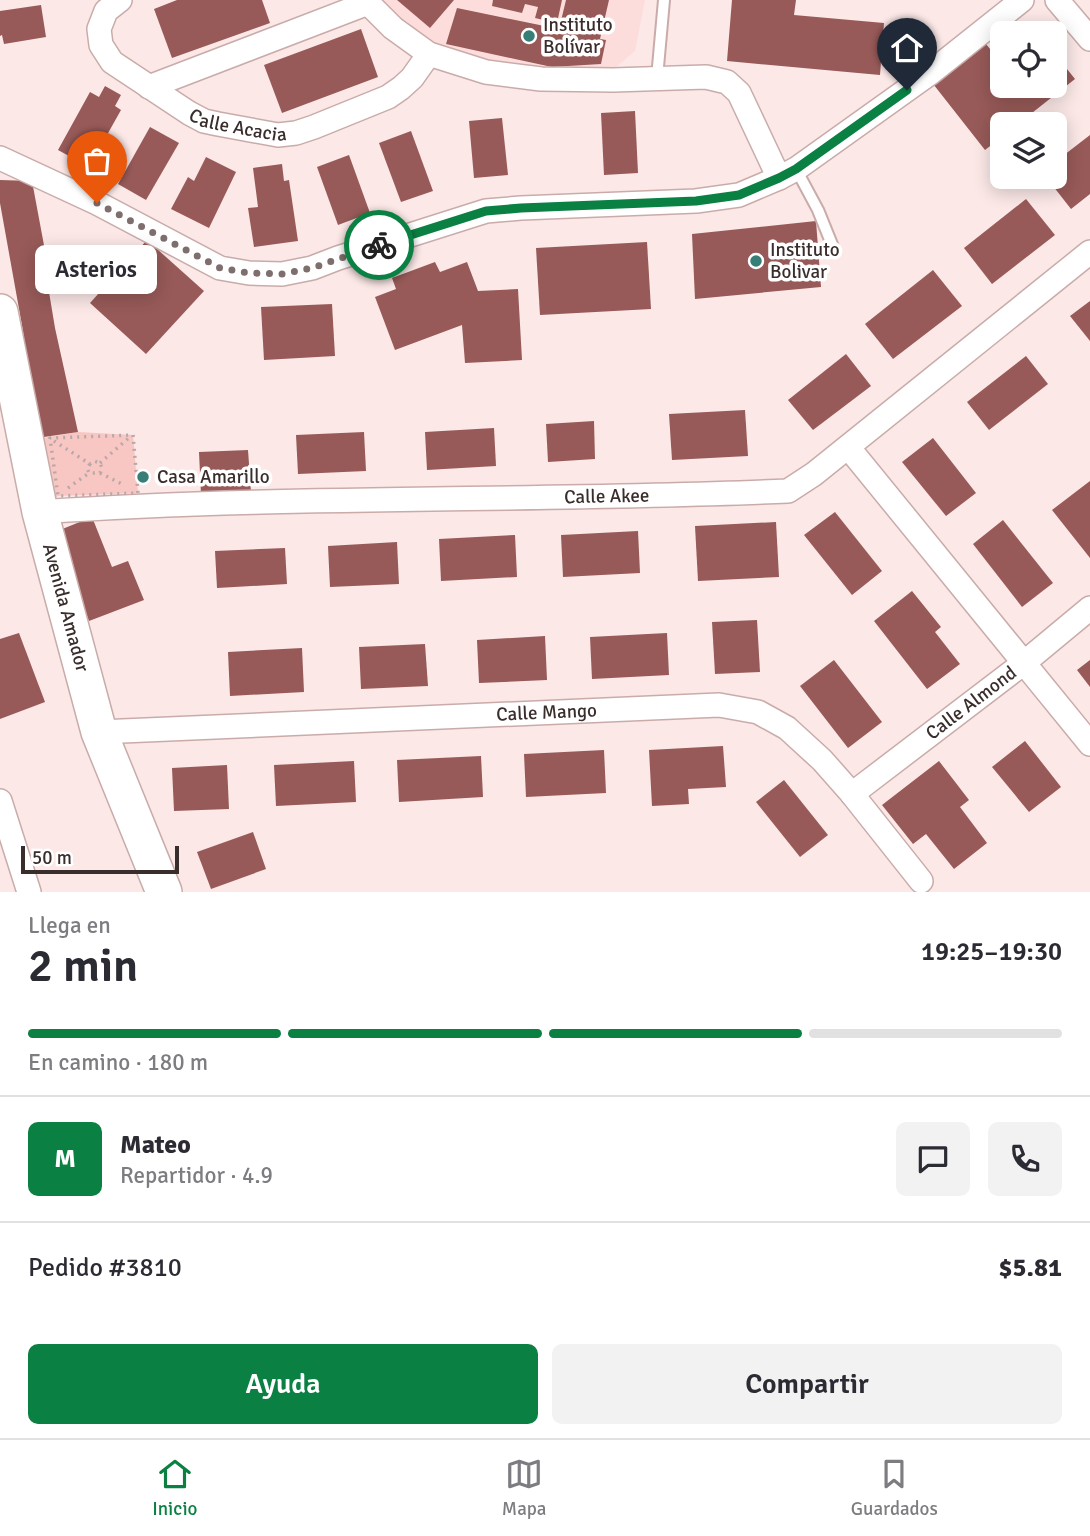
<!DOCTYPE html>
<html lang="es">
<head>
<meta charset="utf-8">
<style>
  body { margin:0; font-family:Signika,sans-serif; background:#f2f2f3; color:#2b2b33; height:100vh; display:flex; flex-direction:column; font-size:26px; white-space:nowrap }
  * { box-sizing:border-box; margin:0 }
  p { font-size:23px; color:#7c7c81 }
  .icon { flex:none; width:38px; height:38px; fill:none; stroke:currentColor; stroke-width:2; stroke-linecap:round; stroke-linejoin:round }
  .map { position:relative; height:892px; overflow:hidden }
  .drawer { display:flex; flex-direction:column; background:#fff; flex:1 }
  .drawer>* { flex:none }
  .tools { position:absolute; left:990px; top:21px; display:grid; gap:14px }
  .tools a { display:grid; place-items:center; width:77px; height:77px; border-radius:10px; background:#fff; box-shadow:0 4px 18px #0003; font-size:35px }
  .scale { position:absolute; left:21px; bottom:18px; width:158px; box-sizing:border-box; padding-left:7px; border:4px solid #3a2e2d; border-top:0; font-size:19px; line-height:24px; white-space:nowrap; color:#3a2e2d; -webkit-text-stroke:5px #fff; paint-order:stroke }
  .pin { position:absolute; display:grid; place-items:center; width:60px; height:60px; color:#fff; margin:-72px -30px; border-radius:50% 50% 50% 0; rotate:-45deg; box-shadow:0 0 7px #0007 }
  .pin .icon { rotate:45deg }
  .courier { position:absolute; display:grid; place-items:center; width:70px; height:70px; margin:-35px; border:5px solid #0b8043; border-radius:50%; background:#fff; color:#222; box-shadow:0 2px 9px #0007 }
  .bubble { position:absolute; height:49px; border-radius:10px; background:#fff; box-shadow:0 4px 18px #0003; font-size:23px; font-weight:600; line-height:49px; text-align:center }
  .overview em { font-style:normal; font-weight:600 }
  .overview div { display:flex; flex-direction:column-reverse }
  .overview { display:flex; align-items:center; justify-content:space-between; height:119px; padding:0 28px }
  h1 { font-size:46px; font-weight:600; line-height:52px }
  .bar { display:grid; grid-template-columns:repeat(4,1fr); gap:10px 7px; align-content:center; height:84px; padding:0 28px }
  .bar i { height:9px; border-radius:5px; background:#e1e1e2 }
  .bar .active { background:#0b8043 }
  .bar p { grid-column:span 4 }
  .line { display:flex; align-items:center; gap:18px; padding:0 28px; border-top:2px solid #e1e1e2 }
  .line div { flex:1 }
  .round { display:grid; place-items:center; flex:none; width:74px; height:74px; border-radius:10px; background:#f2f2f3 }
  .action { display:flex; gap:14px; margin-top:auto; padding:14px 28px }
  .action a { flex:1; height:80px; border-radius:10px; background:#0b8043; color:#fff; font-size:28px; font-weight:600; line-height:80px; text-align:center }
  .action a+a { background:#f2f2f3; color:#2b2b33 }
  .menu { display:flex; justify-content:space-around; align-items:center; height:98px; border-top:2px solid #e1e1e2; background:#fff; font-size:19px; color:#7c7c81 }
  .menu a { display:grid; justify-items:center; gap:4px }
  .menu .active { color:#0b8043 }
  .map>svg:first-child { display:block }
  .built { fill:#fddddc }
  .green { fill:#f8c6c3 }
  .building { fill:#975a58 }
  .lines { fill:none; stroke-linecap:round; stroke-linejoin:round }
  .service-casing { stroke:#c9acaa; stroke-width:14 }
  .minor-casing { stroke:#c9acaa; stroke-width:26 }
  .primary-casing { stroke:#c9acaa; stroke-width:38 }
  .path { stroke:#b9a8a7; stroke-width:3.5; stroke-dasharray:2 5; stroke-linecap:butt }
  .service { stroke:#fff; stroke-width:10 }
  .minor { stroke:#fff; stroke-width:23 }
  .primary { stroke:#fff; stroke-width:35 }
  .done { stroke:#7e6f6e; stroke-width:7; stroke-dasharray:0 12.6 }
  .route { stroke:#0b8043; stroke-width:9 }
  .poi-dot { fill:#377e77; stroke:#fff; stroke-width:2.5 }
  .labels { text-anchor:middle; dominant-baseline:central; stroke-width:7; stroke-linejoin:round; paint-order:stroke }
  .poi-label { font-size:19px; fill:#3a2e2d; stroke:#fff; text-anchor:start }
  .street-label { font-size:19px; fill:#3a2e2d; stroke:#fff }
</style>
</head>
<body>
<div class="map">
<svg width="1090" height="892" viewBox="0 0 1090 892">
  <rect width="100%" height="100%" fill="#fbe8e7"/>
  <!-- built -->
  <path class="built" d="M377,0H645L635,51L609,73L475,62L437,48L403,25Z"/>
  <!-- green -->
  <path class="green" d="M78,432L133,435L138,493L58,496L46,504L37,439Z"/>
  <!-- building -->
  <g class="building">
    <path d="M177,0H262L270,23L172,58L154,9Z"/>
    <path d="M397,0H454L430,28Z"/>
    <path d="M493,0H562L557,23L535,18L538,7L525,4L522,13L492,6Z"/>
    <path d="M566,0H609L600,39L606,40L601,64L552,67L446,44L457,8L559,29Z"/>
    <path d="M732,0H796L794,15L884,23L880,75L727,61Z"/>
    <path d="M41,5L46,37L4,44L2,35L0,36V11Z"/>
    <path d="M361,29L378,77L282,113L264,65Z"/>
    <path d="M982,39L1003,65V86H1055V54L1075,79L1018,124H1003V136L985,150L930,80Z"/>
    <path d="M105,86L121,95L115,106L121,110L89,167L58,150L90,92L99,97Z"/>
    <path d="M635,111L638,173L604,175L601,113Z"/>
    <path d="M502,118L508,175L474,178L469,121Z"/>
    <path d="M150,127L179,143L146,200L118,184Z"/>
    <path d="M411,131L433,191L401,202L379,143Z"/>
    <path d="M1090,135V194L1071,209L1046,177H1055V162Z"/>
    <path d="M349,155L370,213L338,225L317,167Z"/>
    <path d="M206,157L236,172L209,228L171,209L188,177L194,181Z"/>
    <path d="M282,164L284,181L289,180L298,241L254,247L248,208L258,207L253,168Z"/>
    <path d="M0,180L32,181L46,256L48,286L55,328L78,432L37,438L23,331L0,203Z"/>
    <path d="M1026,199L1055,235L992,284L964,248Z"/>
    <path d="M816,221L821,287L695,299L692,234Z"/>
    <path d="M147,240L204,291L146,354L90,303Z"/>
    <path d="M647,242L651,309L540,315L536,248Z"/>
    <path d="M435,262L440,272L467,262L478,291L518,289L522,360L465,363L462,325L395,350L375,297L396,289L392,278Z"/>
    <path d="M933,270L962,306L893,359L865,324Z"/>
    <path d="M1090,301V341L1070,316Z"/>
    <path d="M332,304L335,356L264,360L261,307Z"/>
    <path d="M846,354L871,386L813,430L788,400Z"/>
    <path d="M1026,356L1048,384L989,430L967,402Z"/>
    <path d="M745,410L748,456L672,460L669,414Z"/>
    <path d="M594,421L595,459L548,462L546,424Z"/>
    <path d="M494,428L496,466L427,470L425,432Z"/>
    <path d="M364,432L366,471L298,474L296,435Z"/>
    <path d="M933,438L976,493L946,516L902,462Z"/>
    <path d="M248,450L251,492L201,495L199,452Z"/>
    <path d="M1090,481V558L1052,510Z"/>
    <path d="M835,512L882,571L852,595L804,535Z"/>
    <path d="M92,517L112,567L128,561L144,600L89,621L55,532Z"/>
    <path d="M1003,520L1053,583L1022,607L973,544Z"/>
    <path d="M776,522L779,577L698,581L695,526Z"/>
    <path d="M638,531L640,573L563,577L561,535Z"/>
    <path d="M515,535L517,577L441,581L439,539Z"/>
    <path d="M397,542L399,584L330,587L328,546Z"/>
    <path d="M285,548L287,584L217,588L215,551Z"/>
    <path d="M912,591L941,627L935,632L960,664L927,689L874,621Z"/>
    <path d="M757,620L760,672L715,674L712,622Z"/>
    <path d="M19,633L45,702L0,719V639Z"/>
    <path d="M667,633L669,675L592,679L590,637Z"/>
    <path d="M545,636L547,680L479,683L477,640Z"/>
    <path d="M425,644L428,686L361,689L359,647Z"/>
    <path d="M302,648L304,692L230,696L228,652Z"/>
    <path d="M834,660L882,722L848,748L800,686Z"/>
    <path d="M1090,660V687L1077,670Z"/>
    <path d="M1025,741L1061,787L1029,812L992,767Z"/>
    <path d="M723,746L726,787L688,789L689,804L652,806L649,750Z"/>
    <path d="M604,750L606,793L526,797L524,754Z"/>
    <path d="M481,756L483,797L399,802L397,760Z"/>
    <path d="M354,761L356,802L276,806L274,765Z"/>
    <path d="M939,761L969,800L960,807L987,843L954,869L926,834L913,844L882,805Z"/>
    <path d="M227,765L229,809L174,811L172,768Z"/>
    <path d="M784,780L828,835L800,857L756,802Z"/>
    <path d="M253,832L266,869L211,889L197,852Z"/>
  </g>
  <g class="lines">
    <defs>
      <g id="service">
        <path d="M657,78L664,0"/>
        <path d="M796,169L818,210L833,247"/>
      </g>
      <g id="minor">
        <path id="s1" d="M120,0L106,11L99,29L101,45L112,62L189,113L204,121L218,124L278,135L296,133L314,127L388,97L401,88L412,78L429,54"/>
        <path d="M365,0L393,28L429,54L486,72L541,79L613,80L706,77L727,82L739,93L779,178"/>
        <path d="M1057,0L1090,39"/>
        <path d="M149,87L368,3"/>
        <path d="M0,158L97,203L220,268L249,273L282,274L312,268L338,258L486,211L521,208L696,201L739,195L779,178L796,169L929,74L1022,0"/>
        <path d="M848,447L1090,744"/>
        <path id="s2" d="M40,512C289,495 539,502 788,491L814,474L1090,252"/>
        <path id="s3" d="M99,732L719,705L758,712L787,728L822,760L852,794L921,881"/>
        <path id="s4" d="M852,794L1025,662L1090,608"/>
        <path d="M0,801L29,892"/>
      </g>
      <g id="primary">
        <path id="s5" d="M0,312L40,512L99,732L164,892"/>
      </g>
    </defs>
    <!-- service casing -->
    <use href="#service" class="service-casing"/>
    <!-- minor casing -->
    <use href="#minor" class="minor-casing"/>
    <!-- primary casing -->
    <use href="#primary" class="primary-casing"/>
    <!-- path -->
    <g class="path">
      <path d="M133,435L138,493L58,496L50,438Z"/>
      <path d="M54,441L90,464L94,461L100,463L102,468L100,473H89L87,468L90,464"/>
      <path d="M100,463L131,436"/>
      <path d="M100,473L124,485"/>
      <path d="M68,488L89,473"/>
    </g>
    <!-- service -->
    <use href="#service" class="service"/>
    <!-- minor -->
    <use href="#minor" class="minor"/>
    <!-- primary -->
    <use href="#primary" class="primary"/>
  </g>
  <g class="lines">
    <!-- done -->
    <path class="done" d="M97,203L220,268L249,273L282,274L312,268L379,245"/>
    <!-- route -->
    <path class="route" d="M379,245L486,211L521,208L696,201L739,195L779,178L796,169L907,90"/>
  </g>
  <!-- markers -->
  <g class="poi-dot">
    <circle cx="529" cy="36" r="7"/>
    <circle cx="756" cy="261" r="7"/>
    <circle cx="143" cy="477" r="7"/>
  </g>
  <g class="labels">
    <!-- poi labels -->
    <g class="poi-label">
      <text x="543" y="25">Instituto<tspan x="543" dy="22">Bolívar</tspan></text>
      <text x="770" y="250">Instituto<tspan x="770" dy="22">Bolivar</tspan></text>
      <text x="157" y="477">Casa Amarillo</text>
    </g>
    <!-- street labels -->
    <g class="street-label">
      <text stroke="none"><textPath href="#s1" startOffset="217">Calle Acacia</textPath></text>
      <text stroke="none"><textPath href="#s2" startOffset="567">Calle Akee</textPath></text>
      <text stroke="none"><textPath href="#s5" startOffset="303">Avenida Amador</textPath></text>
      <text stroke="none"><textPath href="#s4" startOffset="150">Calle Almond</textPath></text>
      <text stroke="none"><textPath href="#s3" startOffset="448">Calle Mango</textPath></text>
    </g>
  </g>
</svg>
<div class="tools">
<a><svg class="icon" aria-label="locate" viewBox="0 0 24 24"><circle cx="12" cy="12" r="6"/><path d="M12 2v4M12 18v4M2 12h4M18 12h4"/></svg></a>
<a><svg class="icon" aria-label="layers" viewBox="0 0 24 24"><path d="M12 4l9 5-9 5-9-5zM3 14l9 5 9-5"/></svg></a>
</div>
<div class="scale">50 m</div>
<div class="pin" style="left:97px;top:203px;background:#ea580c"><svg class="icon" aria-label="bag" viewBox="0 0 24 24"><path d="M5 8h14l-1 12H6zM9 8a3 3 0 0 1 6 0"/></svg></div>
<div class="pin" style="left:907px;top:90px;background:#1f2937"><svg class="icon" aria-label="home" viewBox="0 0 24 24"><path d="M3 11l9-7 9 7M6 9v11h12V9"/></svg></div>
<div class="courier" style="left:379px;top:245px"><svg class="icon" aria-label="bike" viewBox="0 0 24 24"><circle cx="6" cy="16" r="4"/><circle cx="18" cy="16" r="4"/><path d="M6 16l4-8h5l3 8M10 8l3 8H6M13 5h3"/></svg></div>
<div class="bubble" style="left:35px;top:245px;width:122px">Asterios</div>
</div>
<section class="drawer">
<div class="overview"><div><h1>2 min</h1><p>Llega en</p></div><em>19:25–19:30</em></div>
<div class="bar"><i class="active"></i><i class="active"></i><i class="active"></i><i></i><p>En camino · 180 m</p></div>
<div class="line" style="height:126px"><b class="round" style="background:#0b8043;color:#fff">M</b><div><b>Mateo</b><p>Repartidor · 4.9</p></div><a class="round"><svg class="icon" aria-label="chat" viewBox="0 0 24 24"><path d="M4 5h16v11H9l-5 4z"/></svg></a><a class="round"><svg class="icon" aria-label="phone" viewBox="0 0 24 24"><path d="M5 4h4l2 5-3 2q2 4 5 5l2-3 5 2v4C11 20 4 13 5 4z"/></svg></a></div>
<div class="line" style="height:91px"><div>Pedido #3810</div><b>$5.81</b></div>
<div class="action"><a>Ayuda</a><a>Compartir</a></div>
</section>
<nav class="menu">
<a class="active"><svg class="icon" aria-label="home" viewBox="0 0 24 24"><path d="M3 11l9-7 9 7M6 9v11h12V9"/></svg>Inicio</a>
<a><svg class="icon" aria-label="map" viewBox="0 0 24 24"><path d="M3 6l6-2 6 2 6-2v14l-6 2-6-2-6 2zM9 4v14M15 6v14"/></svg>Mapa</a>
<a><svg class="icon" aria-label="saved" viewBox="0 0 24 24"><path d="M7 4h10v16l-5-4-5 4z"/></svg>Guardados</a>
</nav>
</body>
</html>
